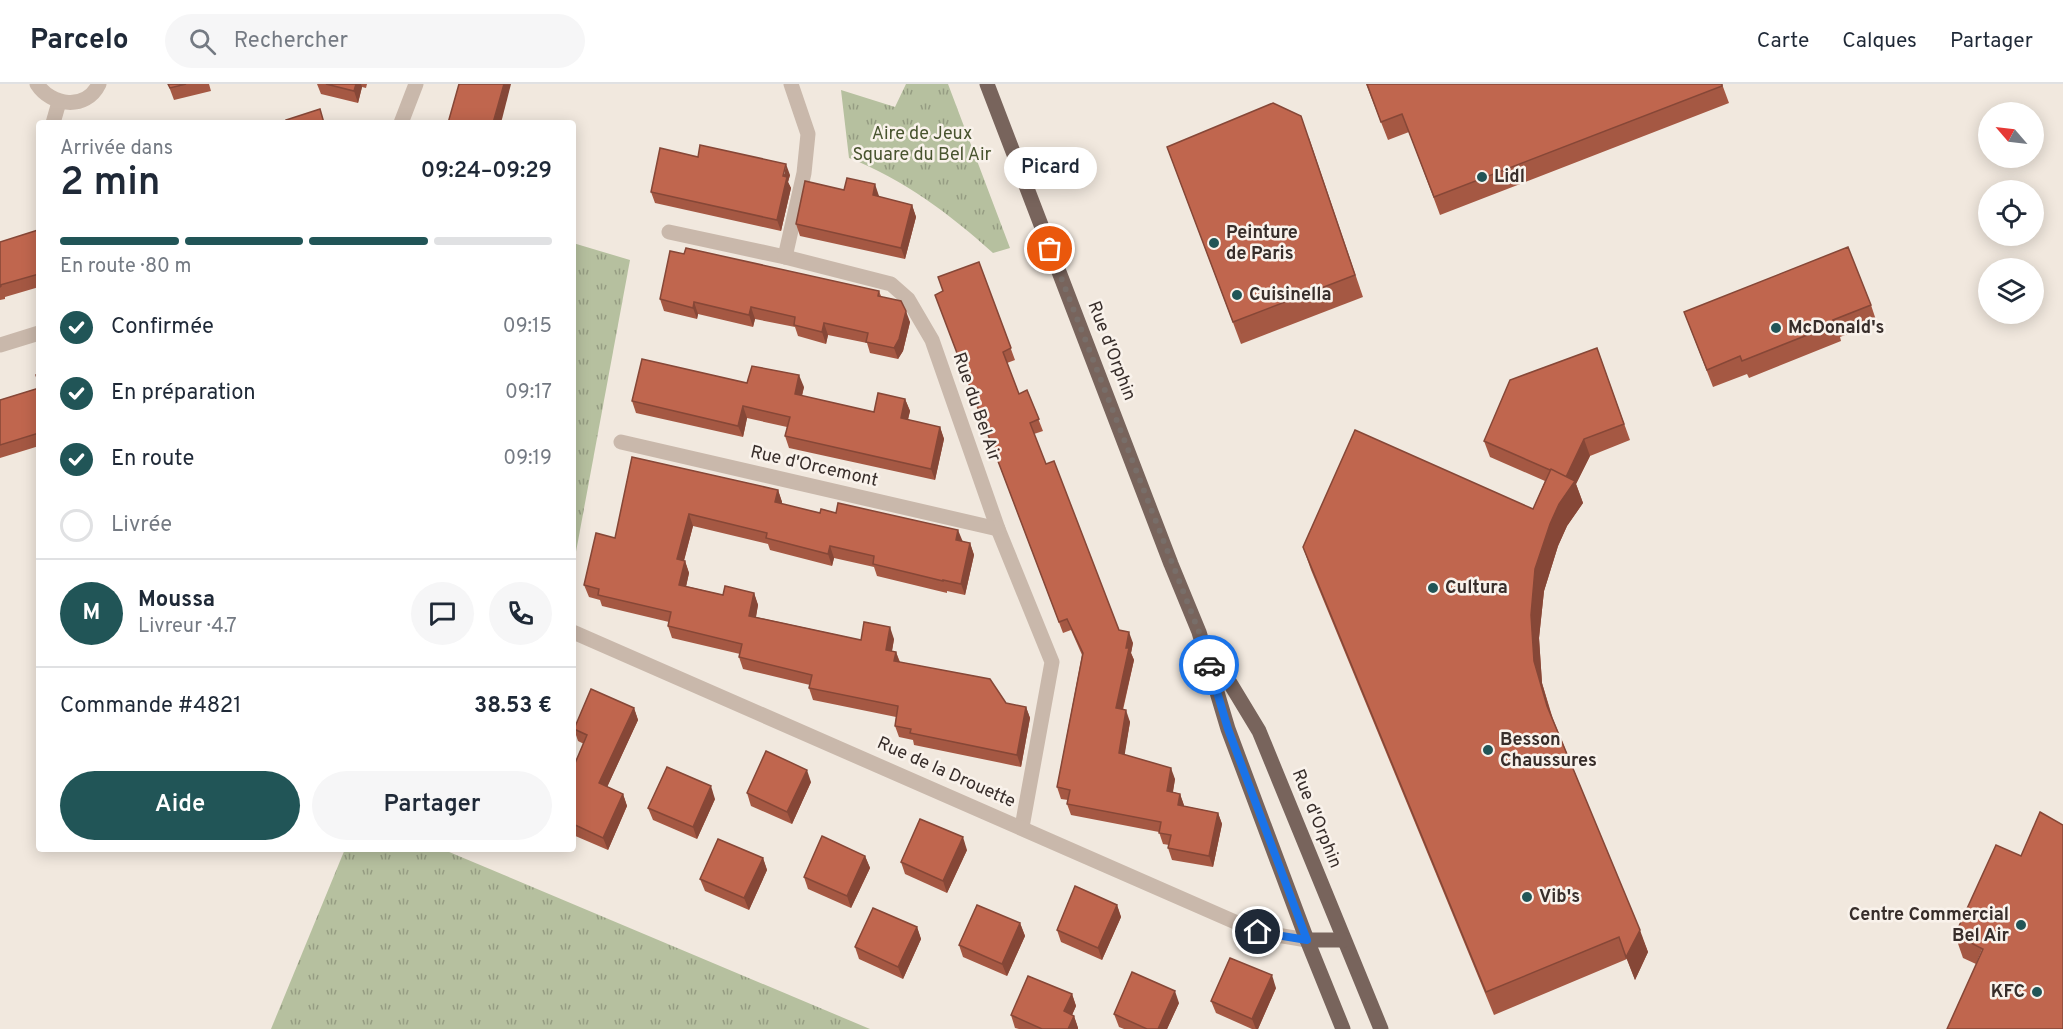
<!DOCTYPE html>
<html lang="fr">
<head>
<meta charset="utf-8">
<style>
  body { margin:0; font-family:Overpass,sans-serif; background:#f6f6f7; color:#1f2937; height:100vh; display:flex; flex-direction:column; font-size:22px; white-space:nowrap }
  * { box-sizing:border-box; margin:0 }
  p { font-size:20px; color:#747a83 }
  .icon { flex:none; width:33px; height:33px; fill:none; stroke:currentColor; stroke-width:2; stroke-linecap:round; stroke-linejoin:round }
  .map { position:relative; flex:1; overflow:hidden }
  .drawer { position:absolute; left:36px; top:36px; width:540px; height:732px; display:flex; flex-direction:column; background:#fff; border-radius:6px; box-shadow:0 3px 15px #0003 }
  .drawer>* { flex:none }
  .needle { width:39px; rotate:298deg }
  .tools { position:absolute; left:1978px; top:18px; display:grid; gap:12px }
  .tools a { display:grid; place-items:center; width:66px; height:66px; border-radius:50%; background:#fff; box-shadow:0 3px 15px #0003; font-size:30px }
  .pin { position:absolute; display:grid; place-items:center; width:51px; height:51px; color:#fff; margin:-26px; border:3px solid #fff; border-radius:50%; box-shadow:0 2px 6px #0007 }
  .courier { position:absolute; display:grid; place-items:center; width:60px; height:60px; margin:-30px; border:4px solid #1a73e8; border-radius:50%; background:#fff; color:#222; box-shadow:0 2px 8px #0007 }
  .bubble { position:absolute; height:42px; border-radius:21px; background:#fff; box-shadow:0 3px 15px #0003; font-size:20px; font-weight:600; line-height:42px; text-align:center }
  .overview em { font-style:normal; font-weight:600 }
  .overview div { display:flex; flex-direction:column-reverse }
  .overview { display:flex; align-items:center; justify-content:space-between; height:102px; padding:0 24px }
  h1 { font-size:39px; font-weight:600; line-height:45px }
  .bar { display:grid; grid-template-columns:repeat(4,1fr); gap:9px 6px; align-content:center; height:72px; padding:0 24px }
  .bar i { height:8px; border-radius:4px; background:#e0e1e3 }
  .bar .selected { background:#215557 }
  .bar p { grid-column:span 4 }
  .line { display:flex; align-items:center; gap:15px; padding:0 24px; border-top:2px solid #e0e1e3 }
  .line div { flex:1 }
  .round { display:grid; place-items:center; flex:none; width:63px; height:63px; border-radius:32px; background:#f6f6f7 }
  ol { padding:0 24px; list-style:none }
  li { display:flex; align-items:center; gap:18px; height:66px }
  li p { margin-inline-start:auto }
  li .icon { padding:6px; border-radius:50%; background:#215557; color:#fff; stroke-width:4 }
  li:last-child { color:#747a83 }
  li i { width:33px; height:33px; border:3px solid #e0e1e3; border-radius:50% }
  .primary-button { display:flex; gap:12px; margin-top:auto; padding:12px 24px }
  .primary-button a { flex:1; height:69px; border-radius:36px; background:#215557; color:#fff; font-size:24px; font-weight:600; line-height:69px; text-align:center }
  .primary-button a+a { background:#f6f6f7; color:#1f2937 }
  header { display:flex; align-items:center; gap:36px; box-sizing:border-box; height:84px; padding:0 30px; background:#fff; border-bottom:2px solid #e0e1e3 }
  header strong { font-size:28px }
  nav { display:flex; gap:33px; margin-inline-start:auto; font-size:21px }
  .search { width:420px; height:54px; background:#f6f6f7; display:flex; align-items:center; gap:15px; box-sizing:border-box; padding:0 21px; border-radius:33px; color:#747a83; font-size:22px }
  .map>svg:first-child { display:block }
  .grass { fill:url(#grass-tufts) }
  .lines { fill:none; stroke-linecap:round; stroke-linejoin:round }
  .minor { stroke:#c9b8ab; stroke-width:15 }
  .major { stroke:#78645c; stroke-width:15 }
  .wall { fill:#a55843 }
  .shaded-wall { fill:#864737 }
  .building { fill:#c0664e; stroke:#864737; stroke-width:1.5 }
  .done { stroke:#786e69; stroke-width:6; stroke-dasharray:0 10.8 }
  .route { stroke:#1a73e8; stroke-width:8 }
  .poi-dot { fill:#215557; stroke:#f9f2eb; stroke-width:2 }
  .labels { text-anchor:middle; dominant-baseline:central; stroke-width:5; stroke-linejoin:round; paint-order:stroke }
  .park-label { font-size:18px; fill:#48542f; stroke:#f9f2eb }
  .poi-label { font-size:18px; font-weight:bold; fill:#372d2a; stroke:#f9f2eb; text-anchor:start }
  .street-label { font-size:18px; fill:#372d2a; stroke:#f9f2eb }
</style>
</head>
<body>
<header>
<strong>Parcelo</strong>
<div class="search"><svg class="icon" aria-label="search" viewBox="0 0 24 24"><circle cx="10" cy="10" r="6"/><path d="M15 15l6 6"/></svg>Rechercher</div>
<nav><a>Carte</a><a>Calques</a><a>Partager</a></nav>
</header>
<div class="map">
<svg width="2063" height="945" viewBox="0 0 2063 945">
  <defs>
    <pattern id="grass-tufts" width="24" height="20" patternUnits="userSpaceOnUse" patternTransform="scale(1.5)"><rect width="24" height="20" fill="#b6c09f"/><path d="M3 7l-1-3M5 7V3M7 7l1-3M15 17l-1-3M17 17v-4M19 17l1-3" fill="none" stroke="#959c82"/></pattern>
  </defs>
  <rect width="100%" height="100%" fill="#f1e8de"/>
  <!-- grass -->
  <g class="grass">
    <path d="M906,0H948L1010,164L993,169C950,130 903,95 849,74L841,6L895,23Z"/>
    <path d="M573,159L630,176L573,484Z"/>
    <path d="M345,765H442L870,945H271Z"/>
  </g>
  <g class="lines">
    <!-- minor -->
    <g class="minor">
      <path d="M37,0C51,22 86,27 99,0"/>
      <path d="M53,39L59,18"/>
      <path d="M401,39L416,0"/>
      <path d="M669,148L785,173L891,200L908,215L932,256L998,445L1052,578L1022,743"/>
      <path d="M785,173L804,89L808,50L791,0"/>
      <path d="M0,261L39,249"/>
      <path d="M621,358L998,445"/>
      <path d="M573,548L1258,848L1307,856"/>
    </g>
    <!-- major -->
    <g class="major">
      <path d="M987,0L1171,480L1199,548L1228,645L1307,856L1343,945"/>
      <path d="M1210,566L1259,647L1381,945"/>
      <path d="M1307,856H1344"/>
    </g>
  </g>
  <!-- wall -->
  <g class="wall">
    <path d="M168,0H209L211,7L174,16Z"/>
    <path d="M317,0H367L366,4L362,3L358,19L321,10Z"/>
    <path d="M1366,0H1722L1729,19L1440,131L1409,48L1388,56Z"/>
    <path d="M1309,54L1363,213L1241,260L1167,63Z"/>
    <path d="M698,73L790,91L788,98L791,104L781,147L655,119L651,108Z"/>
    <path d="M844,106L879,112V113L912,121L916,133L905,175L800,152L796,140Z"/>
    <path d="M39,150V203L5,213V215L0,216V158Z"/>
    <path d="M684,170L879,207L881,212L910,238L903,267L898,275L870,269L867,259L828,251L826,260L798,252L795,243L755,235L753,243L698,230L697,235L664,227L660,215Z"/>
    <path d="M979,178L1015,276L1007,279L1019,310L1027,306L1043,347L1034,350L1046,380L1119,546L1133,559L1131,569L1134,576L1123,626L1130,638L1124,671L1175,695L1173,708L1180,710L1184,722L1218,729L1222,740L1213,783L1172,776L1168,764L1169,761L1163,760L1159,748L1071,731L1067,720L1068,716L1061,715L1057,703L1082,571L1071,546L1063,549L935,211L943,207Z"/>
    <path d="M1871,221L1877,239L1840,253L1841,257L1749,294L1747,290L1713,303L1684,228Z"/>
    <path d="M1597,264L1630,356L1590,372L1576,400L1583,419L1567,442L1558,462L1544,507L1539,554L1542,599L1553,635L1648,868L1635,896L1627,875L1494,931L1311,486L1303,463L1533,425L1545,397L1490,373L1484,357Z"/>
    <path d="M747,299L804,303L802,312L874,328L905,315L910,327L908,336L940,343L944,355L935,396L789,364L785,352L787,343L747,334L743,353L636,329L632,317Z"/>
    <path d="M39,304V362L0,374V316Z"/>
    <path d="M632,373L778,406L782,418V420L820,429L970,459L974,471L965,511L947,507V509L877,492L874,483L834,474L832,482L770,466L768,460L693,442L684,477H685L689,489L686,502L723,511L754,509L758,521L756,533L861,556L894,555L892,567L896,568L900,578L1006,619L1026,623L1030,634L1021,683L914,661L913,656L899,653L895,642L896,633L813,616L809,604L810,601L743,585L739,573L740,570L672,554L668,542L669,538L602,522L600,516L589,513L584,501L615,454Z"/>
    <path d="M634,624L638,636L607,703L623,710L627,722L608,766L573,751V684L584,660L578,657L574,645Z"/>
    <path d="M811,698L792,740L751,722L747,709Z"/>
    <path d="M715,715L697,755L653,736L648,724Z"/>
    <path d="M967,766L947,809L905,790L901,778Z"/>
    <path d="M865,772L870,784L851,824L808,805L804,793Z"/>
    <path d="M2021,772L1976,880L1963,874L1955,851Z"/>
    <path d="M763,774L767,786L749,826L705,807L700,795Z"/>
    <path d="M1117,821L1121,833L1102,876L1061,858L1057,846Z"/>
    <path d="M1020,839L1025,852L1007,892L963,873L959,861Z"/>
    <path d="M917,843L921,855L903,895L859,875L855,863Z"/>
    <path d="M1276,904L1258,945H1252L1216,929L1211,917Z"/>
    <path d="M1072,910L1076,922L1072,931L1074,932L1078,944V945H1019L1015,944L1011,931Z"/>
    <path d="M1179,919L1167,945H1124L1119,943L1114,930Z"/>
  </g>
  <!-- shaded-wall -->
  <g class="shaded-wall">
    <path d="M356,0H361L362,3L358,19L354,7Z"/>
    <path d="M504,0H511L501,39H493Z"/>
    <path d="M786,80L790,91L788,98L791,104L781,147L777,136Z"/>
    <path d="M875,100L879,112L877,123L873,111Z"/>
    <path d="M912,121L916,133L905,175L901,164Z"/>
    <path d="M694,218L698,230L697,235L693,224Z"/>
    <path d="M751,223L755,235L753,243L749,231Z"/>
    <path d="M906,227L910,238L903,267L898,275L894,264Z"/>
    <path d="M824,239L828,251L826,260L822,248Z"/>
    <path d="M799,291L804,303L799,322L795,310Z"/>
    <path d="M905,315L910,327L905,346L901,334Z"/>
    <path d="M743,322L747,334L743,353L738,342Z"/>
    <path d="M940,343L944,355L935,396L931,385Z"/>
    <path d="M1584,355L1590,372L1576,400L1583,419L1567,442L1558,462L1544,507L1539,554L1542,599L1555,644L1547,622L1534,577L1531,531L1535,485L1566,393Z"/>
    <path d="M778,406L782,418L779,430L775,418Z"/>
    <path d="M689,430L693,442L681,487L677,475Z"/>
    <path d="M958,446L963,458L956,456Z"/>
    <path d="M970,459L974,471L965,511L961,500Z"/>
    <path d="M830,462L834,474L832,482L828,470Z"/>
    <path d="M685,477L689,489L684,512L679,501Z"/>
    <path d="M754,509L758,521L754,543L749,532Z"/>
    <path d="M890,543L894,555L890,578L886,566Z"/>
    <path d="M1129,548L1133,559L1131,569L1134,576L1120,636L1116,624Z"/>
    <path d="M896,568L900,580L894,577Z"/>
    <path d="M1026,623L1030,634L1021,683L1017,671Z"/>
    <path d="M634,624L638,636L603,712L599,699Z"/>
    <path d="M1126,626L1130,638L1123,681L1119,669Z"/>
    <path d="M1171,684L1175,695L1171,718L1167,707Z"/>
    <path d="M807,686L811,698L792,740L787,728Z"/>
    <path d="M711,702L715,715L697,755L693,743Z"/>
    <path d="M623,710L627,722L608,766L603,754Z"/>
    <path d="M1180,710L1184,721L1182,733L1178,721Z"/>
    <path d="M1218,729L1222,740L1213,783L1209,772Z"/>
    <path d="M963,753L967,766L947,809L943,797Z"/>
    <path d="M865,772L870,784L851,824L847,812Z"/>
    <path d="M763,774L767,786L749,826L744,814Z"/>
    <path d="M1117,821L1121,833L1102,876L1098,864Z"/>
    <path d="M1020,839L1025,852L1007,892L1002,880Z"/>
    <path d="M917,843L921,855L903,895L898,883Z"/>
    <path d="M1640,846L1648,868L1635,896L1626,873Z"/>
    <path d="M1272,891L1276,904L1258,945H1256L1252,935Z"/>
    <path d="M1175,907L1179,919L1167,945H1158Z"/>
    <path d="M1072,910L1076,922L1068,940L1064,927Z"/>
    <path d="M1074,932L1078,944V945H1068Z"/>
  </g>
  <!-- building -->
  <g class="building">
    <path d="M168,0H186L170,4Z"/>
    <path d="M326,0H356L354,7Z"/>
    <path d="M459,0H504L493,39H448Z"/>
    <path d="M1367,0H1722V2L1434,113L1402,30L1381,38Z"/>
    <path d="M1273,19L1301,32L1355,191L1233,238L1167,63Z"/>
    <path d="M320,25L324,39H287L286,36Z"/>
    <path d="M700,61L786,80L783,92L787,93L777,136L651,108L660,64L698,73Z"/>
    <path d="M847,94L875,100L873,111L912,121L901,164L796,140L805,97L844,106Z"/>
    <path d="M38,146L39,150V190L0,201L1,202L0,203V158Z"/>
    <path d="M1848,163L1871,221L1833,236L1835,240L1742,277L1740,272L1707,286L1684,228Z"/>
    <path d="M686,164L879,207L878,212L901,217L906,227L899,255L894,264L866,258L868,249L824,239L822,248L794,241L795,233L751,223L749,231L694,218L693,224L660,215L670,167L684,170Z"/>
    <path d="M979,178L1011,264L1003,268L1019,310L1027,306L1039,335L1030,339L1046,380L1054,377L1119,546L1129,548L1126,564H1129L1116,624L1126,626L1119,669L1171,684L1167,707L1180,710L1178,721L1218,729L1209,772L1168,764L1171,751L1159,749L1161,738L1067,720L1070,706L1057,703L1083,569L1067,535L1059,538L935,211L943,207L938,193Z"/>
    <path d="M1597,264L1624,340L1584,355L1566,393L1484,357L1510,296Z"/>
    <path d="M642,275L747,299L752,282L799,291L795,310L874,328L878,309L905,315L901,334L940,343L931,385L785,352L790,333L743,322L738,342L632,317Z"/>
    <path d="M39,290V300L36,291Z"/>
    <path d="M39,304V349L0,361V316Z"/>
    <path d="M1355,346L1533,425L1551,385L1575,397L1559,420L1550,440L1535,485L1531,531L1534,577L1547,622L1640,846L1626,873L1619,853L1486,908L1303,463Z"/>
    <path d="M632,373L778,406L775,418L820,429L821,425L836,429L838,419L958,446L956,456L970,459L961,500L943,496V497L873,480L874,472L830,462L828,470L766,454L767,449L689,430L677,475L685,477L679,501L723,511L725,502L754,509L749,532L861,556L864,538L890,543L886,566L896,568L894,577L990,595L1006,619L1026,623L1017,671L910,649L911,645L895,642L898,622L809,604L812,591L739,573L742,560L668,542L671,528L598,511L599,505L584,501L596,449L615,454Z"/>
    <path d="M591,605L634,624L599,699L623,710L603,754L573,740V684L587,651L574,645Z"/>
    <path d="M766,667L807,686L787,728L747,709Z"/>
    <path d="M667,683L711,702L693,743L648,724Z"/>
    <path d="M2040,728L2063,741V945H1947L1983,865L1955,851L1996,761L2021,772Z"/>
    <path d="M920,735L963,753L943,797L901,778Z"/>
    <path d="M822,752L865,772L847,812L804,793Z"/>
    <path d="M718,755L763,774L744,814L700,795Z"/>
    <path d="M1075,802L1117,821L1098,864L1057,846Z"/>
    <path d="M977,821L1020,839L1002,880L959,861Z"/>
    <path d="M873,824L917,843L898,883L855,863Z"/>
    <path d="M1230,874L1272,891L1252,935L1211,917Z"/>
    <path d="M1132,888L1175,907L1158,945H1147L1114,930Z"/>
    <path d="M1028,892L1072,910L1064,927L1074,932L1068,945H1042L1011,931Z"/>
  </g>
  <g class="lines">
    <!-- done -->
    <path class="done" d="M1050,165L1199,548L1209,581"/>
    <!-- route -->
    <path class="route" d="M1209,581L1228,645L1307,856L1258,848"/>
  </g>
  <!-- markers -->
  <g class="poi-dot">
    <circle cx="1482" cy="93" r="6"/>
    <circle cx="1214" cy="159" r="6"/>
    <circle cx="1237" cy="211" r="6"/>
    <circle cx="1776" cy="244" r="6"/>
    <circle cx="1433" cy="504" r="6"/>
    <circle cx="1488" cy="666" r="6"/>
    <circle cx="1527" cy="813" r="6"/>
    <circle cx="2021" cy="841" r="6"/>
    <circle cx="2037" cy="908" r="6"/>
  </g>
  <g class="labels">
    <!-- park labels -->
    <g class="park-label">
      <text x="922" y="50">Aire de Jeux<tspan x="922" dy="21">Square du Bel Air</tspan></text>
    </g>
    <!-- poi labels -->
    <g class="poi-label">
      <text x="1494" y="93">Lidl</text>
      <text x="1226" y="149">Peinture<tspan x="1226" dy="21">de Paris</tspan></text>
      <text x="1249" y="211">Cuisinella</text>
      <text x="1788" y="244">McDonald's</text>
      <text x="1445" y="504">Cultura</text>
      <text x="1500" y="656">Besson<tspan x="1500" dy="21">Chaussures</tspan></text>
      <text x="1539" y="813">Vib's</text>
      <text x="2009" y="831" text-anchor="end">Centre Commercial<tspan x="2009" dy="21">Bel Air</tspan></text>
      <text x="2025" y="908" text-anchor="end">KFC</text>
    </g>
    <!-- street labels -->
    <g class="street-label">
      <text transform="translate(1111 267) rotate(69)">Rue d'Orphin</text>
      <text transform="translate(976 323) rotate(71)">Rue du Bel Air</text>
      <text transform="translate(814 383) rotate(13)">Rue d'Orcemont</text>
      <text transform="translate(946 689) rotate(24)">Rue de la Drouette</text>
      <text transform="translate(1316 735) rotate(68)">Rue d'Orphin</text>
    </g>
  </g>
</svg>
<div class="tools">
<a><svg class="needle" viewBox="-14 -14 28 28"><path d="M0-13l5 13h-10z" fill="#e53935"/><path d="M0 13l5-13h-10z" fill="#747a83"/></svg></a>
<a><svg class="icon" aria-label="locate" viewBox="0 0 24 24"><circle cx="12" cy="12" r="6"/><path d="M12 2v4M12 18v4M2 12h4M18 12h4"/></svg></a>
<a><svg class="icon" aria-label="layers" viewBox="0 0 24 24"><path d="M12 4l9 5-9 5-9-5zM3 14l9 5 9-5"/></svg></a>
</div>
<div class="pin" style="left:1050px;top:165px;background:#ea580c"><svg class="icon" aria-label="bag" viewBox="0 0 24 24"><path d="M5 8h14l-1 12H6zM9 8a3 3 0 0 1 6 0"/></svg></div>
<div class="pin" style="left:1258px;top:848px;background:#1f2937"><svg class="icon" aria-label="home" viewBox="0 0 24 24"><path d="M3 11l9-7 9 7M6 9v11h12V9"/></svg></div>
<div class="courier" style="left:1209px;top:581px"><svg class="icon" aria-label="car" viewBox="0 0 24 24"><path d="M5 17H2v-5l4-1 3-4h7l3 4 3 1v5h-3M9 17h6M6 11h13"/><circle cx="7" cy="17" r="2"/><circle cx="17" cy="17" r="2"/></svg></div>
<div class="bubble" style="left:1004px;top:63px;width:93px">Picard</div>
<section class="drawer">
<div class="overview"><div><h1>2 min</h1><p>Arrivée dans</p></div><em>09:24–09:29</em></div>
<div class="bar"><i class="selected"></i><i class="selected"></i><i class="selected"></i><i></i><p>En route · 80 m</p></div>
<ol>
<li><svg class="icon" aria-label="check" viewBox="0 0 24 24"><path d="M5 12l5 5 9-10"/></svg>Confirmée<p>09:15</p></li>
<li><svg class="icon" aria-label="check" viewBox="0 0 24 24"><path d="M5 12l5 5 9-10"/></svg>En préparation<p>09:17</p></li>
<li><svg class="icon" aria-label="check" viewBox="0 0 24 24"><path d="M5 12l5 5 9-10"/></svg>En route<p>09:19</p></li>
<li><i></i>Livrée</li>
</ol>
<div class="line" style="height:108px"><b class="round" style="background:#215557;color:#fff">M</b><div><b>Moussa</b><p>Livreur · 4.7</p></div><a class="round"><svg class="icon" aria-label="chat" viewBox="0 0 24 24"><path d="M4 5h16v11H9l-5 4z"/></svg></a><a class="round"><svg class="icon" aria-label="phone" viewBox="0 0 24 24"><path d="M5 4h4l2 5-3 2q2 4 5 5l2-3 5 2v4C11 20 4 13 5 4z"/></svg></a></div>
<div class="line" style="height:78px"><div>Commande #4821</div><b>38.53 €</b></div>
<div class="primary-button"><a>Aide</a><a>Partager</a></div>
</section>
</div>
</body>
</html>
